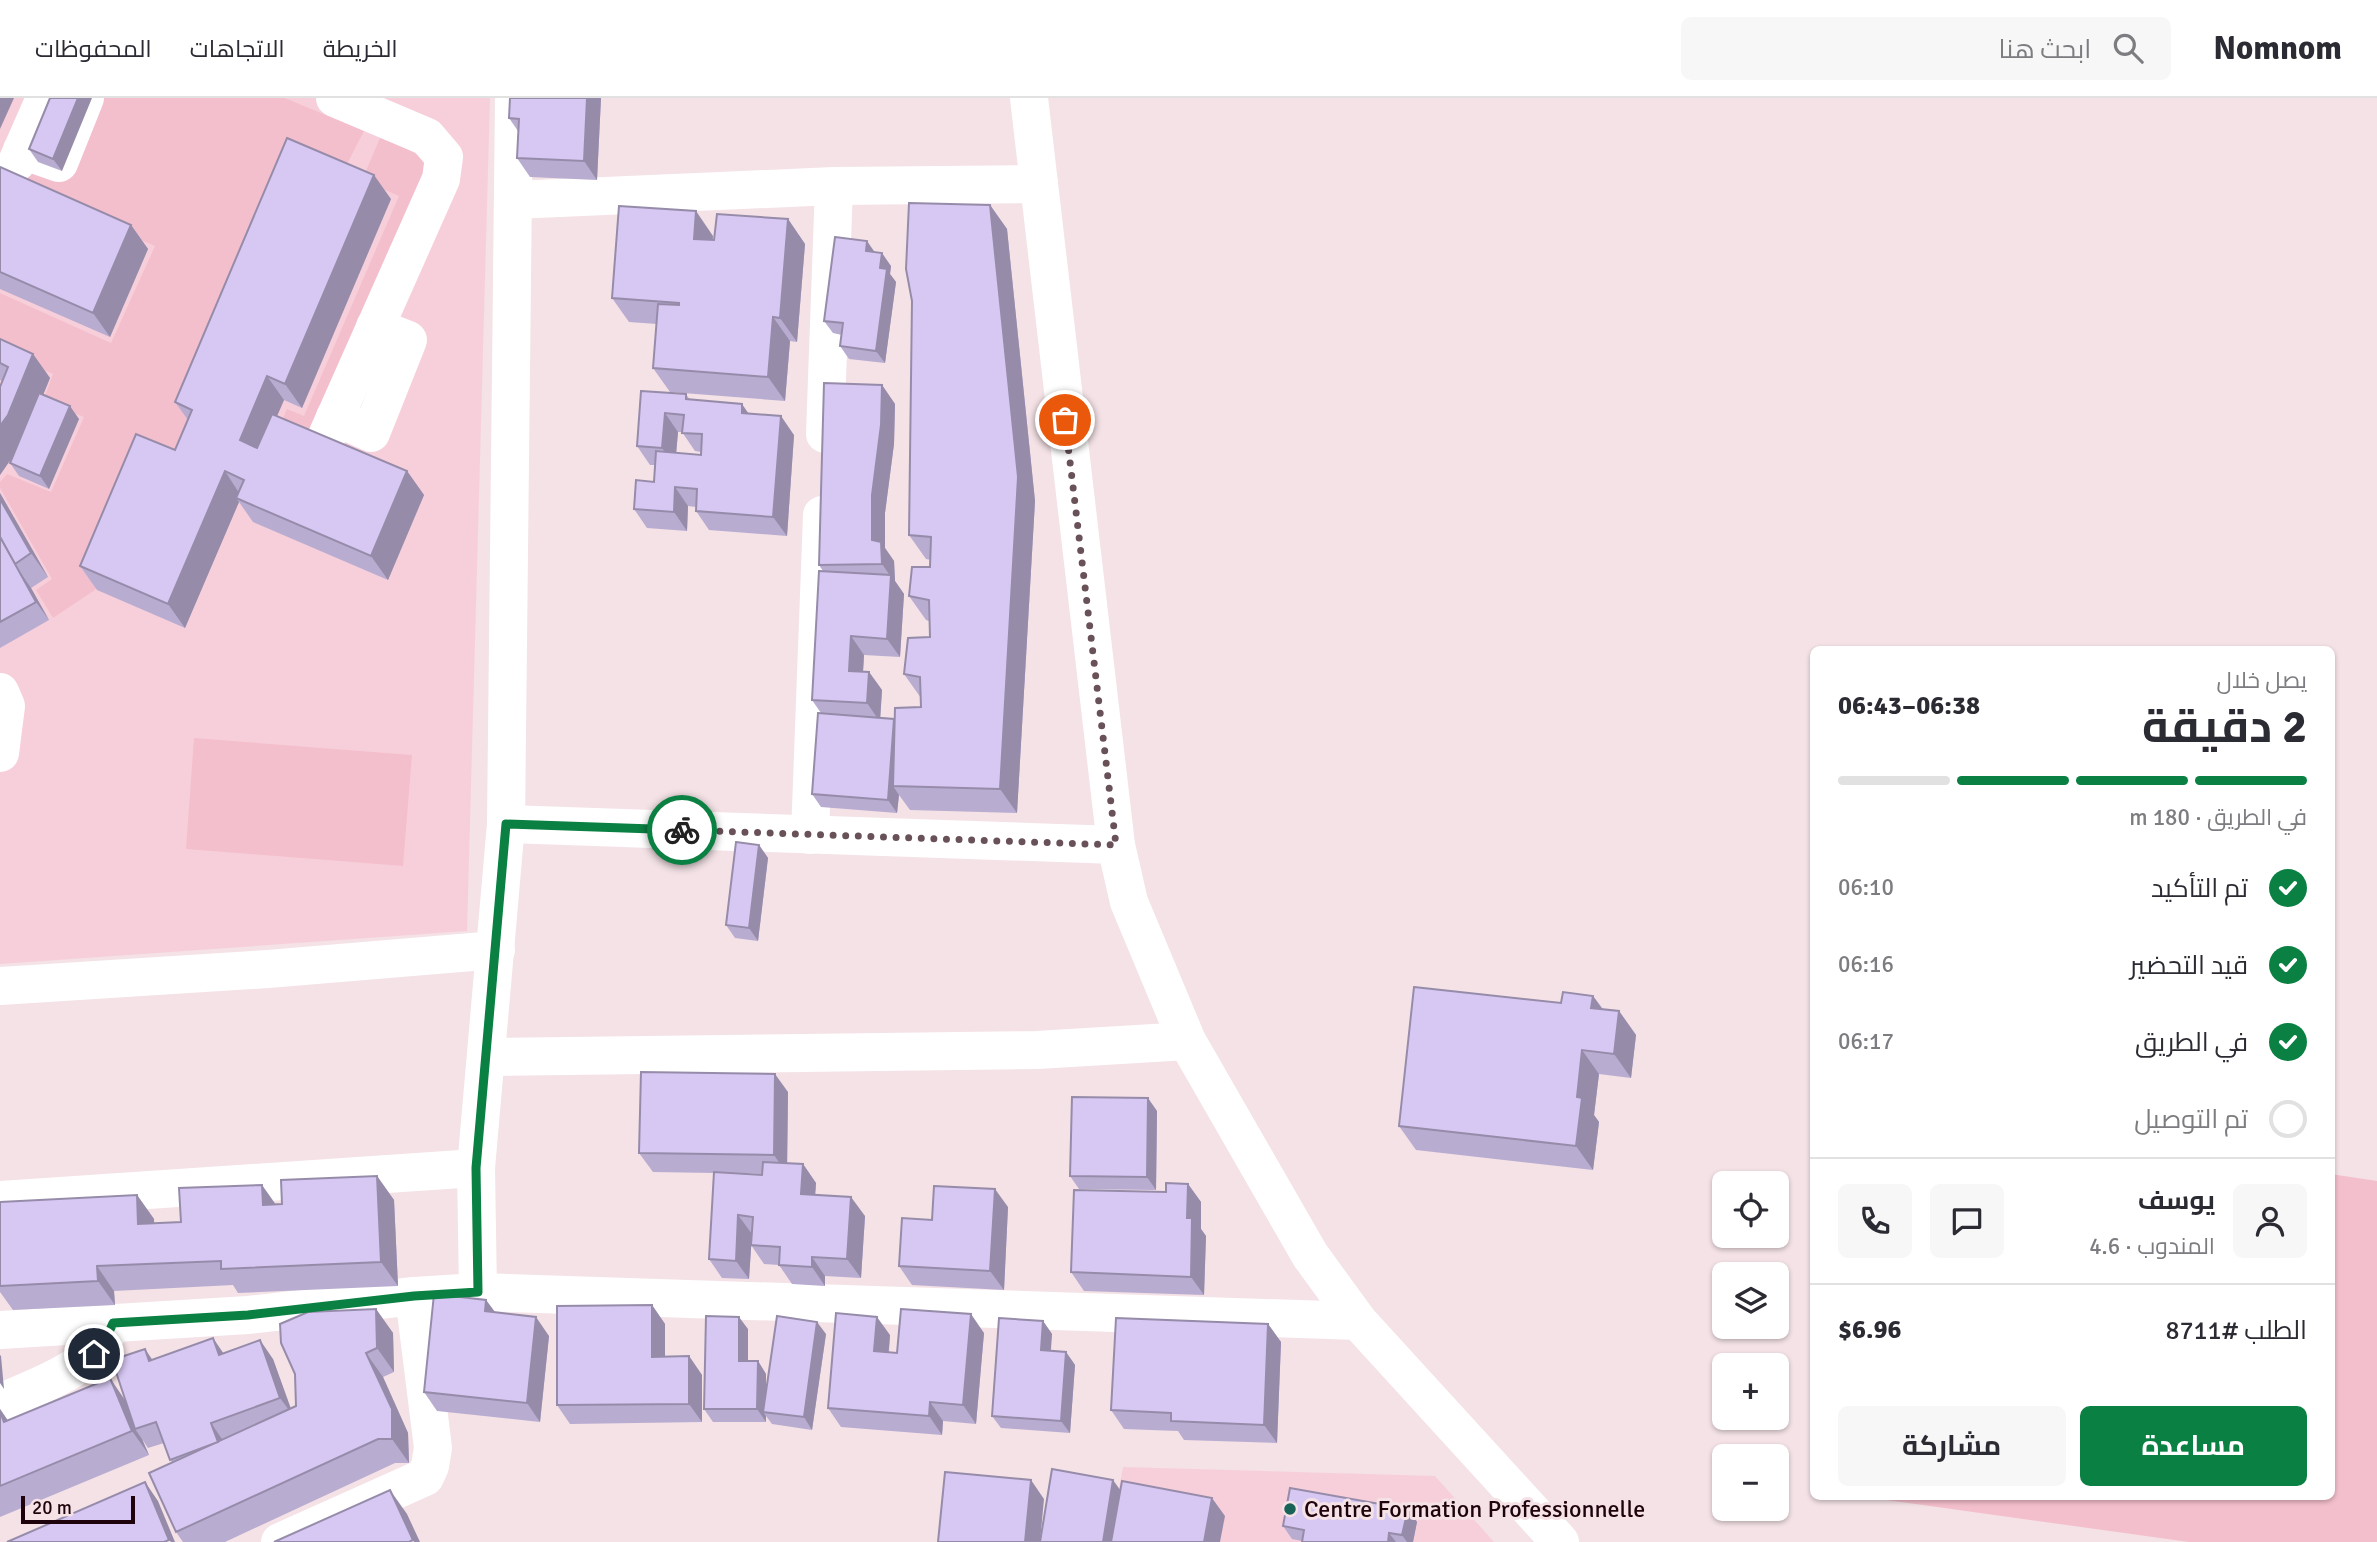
<!DOCTYPE html>
<html lang="ar">
<head>
<meta charset="utf-8">
<style>
  body { margin:0; font-family:Signika,Cairo,sans-serif; background:#f7f7f7; color:#2b2b33; direction:rtl; height:100vh; display:flex; flex-direction:column; font-size:26px; white-space:nowrap }
  * { box-sizing:border-box; margin:0 }
  p { font-size:23px; color:#7c7c81 }
  .icon { flex:none; width:38px; height:38px; fill:none; stroke:currentColor; stroke-width:2; stroke-linecap:round; stroke-linejoin:round }
  .map { position:relative; flex:1; overflow:hidden; direction:ltr }
  .side { position:absolute; left:1810px; top:548px; width:525px; height:854px; display:flex; flex-direction:column; background:#fff; border-radius:10px; box-shadow:0 2px 5px #0004; direction:rtl }
  .side>* { flex:none }
  .buttons { position:absolute; left:1712px; top:1073px; display:grid; gap:14px }
  .buttons a { display:grid; place-items:center; width:77px; height:77px; border-radius:10px; background:#fff; box-shadow:0 2px 5px #0004; font-size:35px }
  .scale { position:absolute; left:21px; bottom:18px; width:114px; box-sizing:border-box; padding-left:7px; border:4px solid #1e030c; border-top:0; font-size:19px; line-height:24px; white-space:nowrap; color:#1e030c; -webkit-text-stroke:5px #f4e2e6; paint-order:stroke }
  .pin { position:absolute; display:grid; place-items:center; width:60px; height:60px; color:#fff; margin:-30px; border:4px solid #fff; border-radius:50%; box-shadow:0 2px 7px #0007 }
  .courier { position:absolute; display:grid; place-items:center; width:70px; height:70px; margin:-35px; border:5px solid #0b8043; border-radius:50%; background:#fff; color:#222; box-shadow:0 2px 9px #0007 }
  .head em { font-style:normal; font-weight:700 }
  .head div { display:flex; flex-direction:column-reverse }
  .head { display:flex; align-items:center; justify-content:space-between; height:119px; padding:0 28px }
  h1 { font-size:46px; font-weight:700; line-height:52px }
  .bar { display:grid; grid-template-columns:repeat(4,1fr); gap:10px 7px; align-content:center; height:84px; padding:0 28px }
  .bar i { height:9px; border-radius:5px; background:#e1e1e2 }
  .bar .active { background:#0b8043 }
  .bar p { grid-column:span 4 }
  .line { display:flex; align-items:center; gap:18px; padding:0 28px; border-top:2px solid #e1e1e2 }
  .line div { flex:1 }
  .round { display:grid; place-items:center; flex:none; width:74px; height:74px; border-radius:10px; background:#f7f7f7 }
  ol { padding:0 28px; list-style:none }
  li { display:flex; align-items:center; gap:21px; height:77px }
  li p { margin-inline-start:auto }
  li .icon { padding:7px; border-radius:50%; background:#0b8043; color:#fff; stroke-width:4 }
  li:last-child { color:#7c7c81 }
  li i { width:38px; height:38px; border:4px solid #e1e1e2; border-radius:50% }
  .cta { display:flex; gap:14px; margin-top:auto; padding:14px 28px }
  .cta a { flex:1; height:80px; border-radius:10px; background:#0b8043; color:#fff; font-size:28px; font-weight:700; line-height:80px; text-align:center }
  .cta a+a { background:#f7f7f7; color:#2b2b33 }
  header { display:flex; align-items:center; gap:42px; box-sizing:border-box; height:98px; padding:0 35px; background:#fff; border-bottom:2px solid #e1e1e2 }
  header strong { font-size:33px }
  nav { display:flex; gap:38px; margin-inline-start:auto; font-size:24px }
  .search { width:490px; height:63px; background:#f7f7f7; display:flex; align-items:center; gap:18px; box-sizing:border-box; padding:0 24px; border-radius:10px; color:#7c7c81; font-size:26px }
  .map>svg:first-child { display:block }
  .built { fill:#f7cfda }
  .green { fill:#f4bfcd }
  .lines { fill:none; stroke-linecap:round; stroke-linejoin:round }
  .minor { stroke:#fff; stroke-width:38 }
  .wall { fill:#b9acd1; fill-rule:evenodd }
  .shaded-wall { fill:#968caa }
  .building { fill:#d7c8f3; stroke:#968caa; stroke-width:2 }
  .done { stroke:#695158; stroke-width:7; stroke-dasharray:0 12.6 }
  .route { stroke:#0b8043; stroke-width:9 }
  .poi-dot { fill:#196257; stroke:#f4e2e6; stroke-width:2.5 }
  .labels { text-anchor:middle; dominant-baseline:central; stroke-width:6; stroke-linejoin:round; paint-order:stroke }
  .poi-label { font-size:24px; fill:#1e030c; stroke:#f4e2e6; text-anchor:start }
</style>
</head>
<body>
<header>
<strong>Nomnom</strong>
<div class="search"><svg class="icon" aria-label="search" viewBox="0 0 24 24"><circle cx="10" cy="10" r="6"/><path d="M15 15l6 6"/></svg>ابحث هنا</div>
<nav><a>الخريطة</a><a>الاتجاهات</a><a>المحفوظات</a></nav>
</header>
<div class="map">
<svg width="2377" height="1444" viewBox="0 0 2377 1444">
  <rect width="100%" height="100%" fill="#f4e2e6"/>
  <!-- built -->
  <g class="built">
    <path d="M0,0H490L467,833L0,866Z"/>
    <path d="M1123,1369L1435,1378L1494,1444H1109Z"/>
  </g>
  <!-- green -->
  <g class="green">
    <path d="M98,0H285L364,33L190,372L152,357L95,492L53,520L36,492L52,481L0,390V384L7,376L51,394L84,319L43,303L53,276L0,253V195L111,245L155,148L0,81Z"/>
    <path d="M380,40C397,47 420,52 428,70L315,341L266,359L287,311L304,318L399,98L362,82Z"/>
    <path d="M194,640L412,657L403,768L186,751Z"/>
    <path d="M2331,1076L2377,1083V1444H2189L1858,1398H2331Z"/>
  </g>
  <g class="lines">
    <!-- minor -->
    <g class="minor">
      <path d="M1029,0L1116,747L1129,804L1187,943L1310,1157L1358,1223L1560,1444"/>
      <path d="M22,52L59,65L85,0"/>
      <path d="M17,64L45,0"/>
      <path d="M514,102L834,88L1039,86"/>
      <path d="M335,319L371,335L408,242L375,229"/>
      <path d="M825,336L834,88"/>
      <path d="M326,340L441,81L444,59L427,39L335,0"/>
      <path d="M0,594L6,608L0,655"/>
      <path d="M506,726L1116,747"/>
      <path d="M810,737L822,417"/>
      <path d="M0,888L268,871L496,852"/>
      <path d="M488,959L1037,952L1187,943"/>
      <path d="M0,1102L476,1070"/>
      <path d="M478,1194L476,1070L506,726L514,0"/>
      <path d="M0,1232L248,1217L414,1198L478,1194L1358,1223"/>
      <path d="M0,1305C43,1285 93,1272 112,1225"/>
      <path d="M280,1444L425,1379L430,1368L433,1350L414,1198"/>
    </g>
  </g>
  <!-- wall -->
  <g class="wall">
    <path d="M50,0L62,73L38,64L29,51Z"/>
    <path d="M510,0H601L597,82L530,79L517,60L518,33L509,20Z"/>
    <path d="M0,69L131,127L148,151L110,239L0,191Z"/>
    <path d="M391,101L302,310L284,302L277,318L407,373L424,397L388,482L253,424L239,404L185,530L97,492L80,468L175,352L188,322L175,304Z"/>
    <path d="M990,107L1007,131L1035,403L1017,715L910,712L899,697L897,715L821,709L812,696L821,615L812,602L823,473L819,467L882,287L895,306L894,346L885,415V450L894,463L895,483L904,496L900,559L864,557L863,573L869,574L882,592L880,620L894,621L921,609V600L904,576L930,539L929,523L926,522L909,498L930,469L931,462L926,461L909,437Z"/>
    <path d="M788,121L805,146L797,244L790,243L785,303L670,294L653,270L657,226L629,224L612,200L713,138L712,142Z"/>
    <path d="M875,154L891,168L890,176L896,184L885,265L849,261L840,248L842,237L833,235L824,223Z"/>
    <path d="M0,241L33,256L50,280L43,297L79,321L49,391L19,378L10,365L12,359L0,377V289L2,283L0,282Z"/>
    <path d="M641,293L686,296L690,302L749,316L794,337L787,438L709,432L696,413V409L688,408L687,433L647,430L634,411L654,384L655,367H650L637,348ZM678,334H682L695,353L701,354V357L676,355Z"/>
    <path d="M0,395L48,479L31,490L49,522L0,550Z"/>
    <path d="M759,747L768,760L758,843L735,840L726,827Z"/>
    <path d="M1593,898L1603,911L1619,913L1636,937L1631,980L1599,976L1594,1017L1599,1024L1593,1072L1416,1052L1399,1028L1561,905Z"/>
    <path d="M788,994L787,1066H803L816,1085L815,1097L865,1118L861,1180L825,1178V1188L792,1186L779,1167L764,1166L751,1147L752,1136L749,1181L722,1180L709,1161L714,1075L653,1074L639,1055ZM737,1075L762,1076V1077Z"/>
    <path d="M1157,1013L1156,1092L1079,1091L1070,1078Z"/>
    <path d="M377,1078L394,1102L398,1188L238,1195L233,1187L114,1193L115,1207L13,1212L0,1194V1104L137,1097L154,1121V1126L181,1124L282,1106Z"/>
    <path d="M1188,1086L1201,1104V1131L1206,1138L1204,1197L1084,1193L1071,1174L1166,1094Z"/>
    <path d="M1008,1109L1004,1192L912,1187L899,1168L932,1122Z"/>
    <path d="M486,1202L495,1214L549,1238L540,1324L437,1313L424,1294Z"/>
    <path d="M652,1207L665,1226V1258H689L702,1277V1324L570,1326L557,1307Z"/>
    <path d="M376,1211L393,1235L394,1274L383,1279L408,1335L409,1365H395L225,1444H183L176,1434L172,1365L164,1345L148,1350L142,1341L149,1357L0,1419V1311L8,1323L125,1302L153,1262L224,1255L273,1261L290,1310L296,1308Z"/>
    <path d="M1043,1223L1052,1236L1050,1253L1066,1254L1075,1267L1070,1335L1001,1330L992,1318Z"/>
    <path d="M1268,1226L1281,1244L1277,1345L1184,1342L1178,1333L1124,1331L1111,1312Z"/>
    <path d="M748,1231V1263H758L766,1276V1290L826,1236L812,1332L772,1326L766,1318V1324H713L704,1311Z"/>
    <path d="M984,1235L976,1326L943,1323L942,1337L841,1329L828,1310L890,1237L889,1254L897,1255Z"/>
    <path d="M1408,1411L1417,1424L1413,1444H1302V1443L1292,1441L1283,1428Z"/>
  </g>
  <!-- shaded-wall -->
  <g class="shaded-wall">
    <path d="M0,0H14L0,31Z"/>
    <path d="M78,0H92L62,73L53,61Z"/>
    <path d="M587,0H601L597,82L584,63Z"/>
    <path d="M374,77L391,101L302,310L285,286Z"/>
    <path d="M990,107L1007,131L1035,403L1017,715L1000,691Z"/>
    <path d="M696,113L713,138L711,165L694,141Z"/>
    <path d="M788,121L805,146L797,244L780,220Z"/>
    <path d="M131,127L148,151L110,239L93,215Z"/>
    <path d="M867,143L876,156L866,153Z"/>
    <path d="M882,155L891,168L890,176L896,184L885,265L876,253L880,170Z"/>
    <path d="M773,219L790,243L785,303L768,279Z"/>
    <path d="M33,256L50,280L25,341L0,377V328Z"/>
    <path d="M267,278L284,302L256,366L240,342Z"/>
    <path d="M882,287L895,306L894,346L885,415V450L894,463L895,483L904,496L900,559L887,541L891,479L882,466L872,442V397Z"/>
    <path d="M742,306L755,325L742,315Z"/>
    <path d="M70,308L79,321L49,391L40,378Z"/>
    <path d="M665,315L678,334L675,369L662,350Z"/>
    <path d="M781,318L794,337L787,438L773,419Z"/>
    <path d="M225,373L241,398L236,400L239,404L185,530L168,506Z"/>
    <path d="M407,373L424,397L388,482L371,458Z"/>
    <path d="M675,389L688,408L687,433L674,414Z"/>
    <path d="M0,395L48,479L31,455L0,401Z"/>
    <path d="M18,471L31,490L49,522L36,504Z"/>
    <path d="M851,538L864,557L862,592L849,573Z"/>
    <path d="M869,574L882,592L880,624L867,605Z"/>
    <path d="M894,621L893,688L899,697L897,715L888,702Z"/>
    <path d="M759,747L768,760L758,843L749,830Z"/>
    <path d="M1593,898L1610,922L1591,910Z"/>
    <path d="M1619,913L1636,937L1631,980L1614,956Z"/>
    <path d="M1582,952L1599,976L1594,1017L1599,1024L1593,1072L1576,1048L1577,999Z"/>
    <path d="M775,976L788,994L787,1076L774,1057Z"/>
    <path d="M1148,1000L1157,1013L1156,1092L1147,1079Z"/>
    <path d="M803,1066L816,1085L814,1115L801,1096Z"/>
    <path d="M377,1078L394,1102L398,1188L381,1164Z"/>
    <path d="M1188,1086L1201,1104V1131L1206,1138L1204,1197L1191,1179L1187,1120Z"/>
    <path d="M262,1087L279,1111L263,1107Z"/>
    <path d="M995,1091L1008,1109L1004,1192L990,1173Z"/>
    <path d="M137,1097L154,1121L155,1150L138,1126Z"/>
    <path d="M851,1099L865,1118L861,1180L847,1161Z"/>
    <path d="M738,1117L752,1136L749,1181L736,1163Z"/>
    <path d="M812,1159L825,1178V1188L812,1169Z"/>
    <path d="M97,1168L114,1193L115,1207L98,1183Z"/>
    <path d="M486,1202L500,1221L485,1213Z"/>
    <path d="M652,1207L665,1226V1277L652,1259Z"/>
    <path d="M376,1211L393,1235L394,1274L377,1250Z"/>
    <path d="M971,1216L984,1235L976,1326L963,1307Z"/>
    <path d="M536,1219L549,1238L540,1324L527,1305Z"/>
    <path d="M739,1219L748,1231V1276L739,1263Z"/>
    <path d="M877,1219L890,1237L887,1272L874,1253Z"/>
    <path d="M1043,1223L1052,1236L1050,1265L1041,1252Z"/>
    <path d="M817,1224L826,1236L812,1332L804,1319Z"/>
    <path d="M1268,1226L1281,1244L1277,1345L1264,1327Z"/>
    <path d="M213,1240L226,1259L219,1257Z"/>
    <path d="M260,1242L273,1261L294,1319L280,1300Z"/>
    <path d="M145,1251L158,1270L149,1263Z"/>
    <path d="M1066,1254L1075,1267L1070,1335L1061,1323Z"/>
    <path d="M366,1255L383,1279L408,1335L409,1365L392,1341Z"/>
    <path d="M0,1257L1,1258L4,1291L0,1285Z"/>
    <path d="M689,1258L702,1277V1324L689,1306Z"/>
    <path d="M758,1263L766,1276V1314H763L766,1318V1324L757,1311Z"/>
    <path d="M110,1280L127,1305L135,1331L142,1341L149,1357L132,1333Z"/>
    <path d="M930,1304L943,1323L942,1337L929,1318Z"/>
    <path d="M0,1311L13,1330L4,1324L0,1314Z"/>
    <path d="M211,1325L224,1344L218,1345Z"/>
    <path d="M1031,1382L1044,1401L1040,1444H1025Z"/>
    <path d="M1113,1382L1126,1400L1119,1444H1103Z"/>
    <path d="M145,1384L158,1403L175,1444H171L169,1442Z"/>
    <path d="M390,1392L407,1416L420,1444H414L413,1442Z"/>
    <path d="M1212,1400L1225,1418L1220,1444H1204Z"/>
    <path d="M1408,1411L1417,1424L1413,1444H1407L1402,1437Z"/>
    <path d="M1389,1435L1396,1444H1388Z"/>
  </g>
  <!-- building -->
  <g class="building">
    <path d="M50,0H78L53,61L29,51Z"/>
    <path d="M510,0H587L584,63L517,60L519,21L509,20Z"/>
    <path d="M287,40L374,77L285,286L267,278L240,342L257,350L272,316L407,373L371,458L236,400L244,382L225,373L168,506L80,468L136,336L175,352L192,312L175,304Z"/>
    <path d="M0,69L131,127L93,215L0,174Z"/>
    <path d="M909,105L990,107L1018,379L1000,691L893,688L895,610L921,609L920,579L904,576L908,540L930,539L929,502L909,498L912,469H930L931,439L909,437L912,203L906,171Z"/>
    <path d="M619,108L696,113L694,141L714,142L717,116L788,121L780,220L773,219L768,279L653,270L658,206L679,207V205L612,200Z"/>
    <path d="M835,139L867,143L866,153L882,155L880,170L887,171L876,253L840,248L843,225L824,223Z"/>
    <path d="M0,241L33,256L8,317L0,328V289L8,269L0,265Z"/>
    <path d="M824,285L882,287L881,327L872,397V442L881,444L882,466L819,467Z"/>
    <path d="M641,293L686,296V301L742,306V315L781,318L773,419L696,413L697,391L675,389L674,414L634,411L636,382L654,384L656,353L701,357L702,336L682,335L684,317L665,315L662,350L637,348Z"/>
    <path d="M39,295L70,308L40,378L10,365Z"/>
    <path d="M0,401L31,455L15,466L0,439Z"/>
    <path d="M0,439L36,504L0,524Z"/>
    <path d="M819,473L891,477L887,541L851,538L849,573L869,574L867,605L812,602Z"/>
    <path d="M818,615L894,621L888,702L812,696Z"/>
    <path d="M736,744L759,747L749,830L726,827Z"/>
    <path d="M1414,889L1561,905L1563,894L1593,898L1591,910L1619,913L1614,956L1582,952L1577,999L1582,1000L1576,1048L1399,1028Z"/>
    <path d="M641,974L775,976L774,1057L639,1055Z"/>
    <path d="M1072,999L1148,1000L1147,1079L1070,1078Z"/>
    <path d="M763,1064L803,1066L801,1096L851,1099L847,1161L812,1159V1169L779,1167L780,1149L751,1147L753,1119L738,1117L736,1163L709,1161L714,1074L762,1077Z"/>
    <path d="M377,1078L381,1164L221,1171V1163L97,1168L98,1183L0,1188V1104L137,1097L138,1126L181,1124L179,1090L262,1087L263,1107L282,1106L281,1082Z"/>
    <path d="M1166,1085L1188,1086L1187,1120H1192L1191,1179L1071,1174L1074,1092L1166,1094Z"/>
    <path d="M934,1088L995,1091L990,1173L899,1168L902,1120L932,1122Z"/>
    <path d="M434,1196L486,1202L485,1213L536,1219L527,1305L424,1294Z"/>
    <path d="M652,1207V1259L689,1258V1306L557,1307V1208Z"/>
    <path d="M376,1211L377,1250L366,1255L392,1311V1341H378L176,1434L149,1375L296,1308L295,1276L281,1245L280,1226L308,1214Z"/>
    <path d="M901,1211L971,1216L963,1307L930,1304L929,1318L828,1310L836,1215L877,1219L874,1253L897,1255Z"/>
    <path d="M706,1218L739,1219V1263H758L757,1311H704Z"/>
    <path d="M777,1218L817,1224L804,1319L763,1314Z"/>
    <path d="M999,1220L1043,1223L1041,1252L1066,1254L1061,1323L992,1318Z"/>
    <path d="M1116,1220L1268,1226L1264,1327L1171,1323V1315L1111,1312Z"/>
    <path d="M213,1240L219,1257L260,1242L280,1300L211,1325L218,1344L170,1362L156,1324L135,1331L112,1262L145,1251L149,1263Z"/>
    <path d="M110,1280L132,1333L0,1388V1314L4,1324Z"/>
    <path d="M1052,1371L1113,1382L1103,1444H1040Z"/>
    <path d="M945,1374L1031,1382L1025,1444H938Z"/>
    <path d="M1122,1383L1212,1400L1204,1444H1111Z"/>
    <path d="M145,1384L169,1442L164,1444H7Z"/>
    <path d="M1290,1390L1408,1411L1402,1437L1389,1435L1388,1444H1302L1304,1432L1283,1428Z"/>
    <path d="M390,1392L413,1442L409,1444H274Z"/>
  </g>
  <g class="lines">
    <!-- done -->
    <path class="done" d="M682,732L1116,747L1065,322"/>
    <!-- route -->
    <path class="route" d="M94,1256L105,1243L113,1225L248,1217L414,1198L478,1194L476,1070L506,726L682,732"/>
  </g>
  <!-- markers -->
  <circle class="poi-dot" cx="1290" cy="1411" r="7"/>
  <g class="labels">
    <!-- poi labels -->
    <g class="poi-label">
      <text x="1304" y="1411">Centre Formation Professionnelle</text>
    </g>
  </g>
</svg>
<div class="buttons">
<a><svg class="icon" aria-label="locate" viewBox="0 0 24 24"><circle cx="12" cy="12" r="6"/><path d="M12 2v4M12 18v4M2 12h4M18 12h4"/></svg></a>
<a><svg class="icon" aria-label="layers" viewBox="0 0 24 24"><path d="M12 4l9 5-9 5-9-5zM3 14l9 5 9-5"/></svg></a>
<a>+</a>
<a>−</a>
</div>
<div class="scale">20 m</div>
<div class="pin" style="left:1065px;top:322px;background:#ea580c"><svg class="icon" aria-label="bag" viewBox="0 0 24 24"><path d="M5 8h14l-1 12H6zM9 8a3 3 0 0 1 6 0"/></svg></div>
<div class="pin" style="left:94px;top:1256px;background:#1f2937"><svg class="icon" aria-label="home" viewBox="0 0 24 24"><path d="M3 11l9-7 9 7M6 9v11h12V9"/></svg></div>
<div class="courier" style="left:682px;top:732px"><svg class="icon" aria-label="bike" viewBox="0 0 24 24"><circle cx="6" cy="16" r="4"/><circle cx="18" cy="16" r="4"/><path d="M6 16l4-8h5l3 8M10 8l3 8H6M13 5h3"/></svg></div>
<section class="side">
<div class="head"><div><h1>2 دقيقة</h1><p>يصل خلال</p></div><em>06:38–06:43</em></div>
<div class="bar"><i class="active"></i><i class="active"></i><i class="active"></i><i></i><p>في الطريق · 180 m</p></div>
<ol>
<li><svg class="icon" aria-label="check" viewBox="0 0 24 24"><path d="M5 12l5 5 9-10"/></svg>تم التأكيد<p>06:10</p></li>
<li><svg class="icon" aria-label="check" viewBox="0 0 24 24"><path d="M5 12l5 5 9-10"/></svg>قيد التحضير<p>06:16</p></li>
<li><svg class="icon" aria-label="check" viewBox="0 0 24 24"><path d="M5 12l5 5 9-10"/></svg>في الطريق<p>06:17</p></li>
<li><i></i>تم التوصيل</li>
</ol>
<div class="line" style="height:126px"><a class="round"><svg class="icon" aria-label="person" viewBox="0 0 24 24"><circle cx="12" cy="8" r="4"/><path d="M4 21q1-7 8-7t8 7"/></svg></a><div><b>يوسف</b><p>المندوب · 4.6</p></div><a class="round"><svg class="icon" aria-label="chat" viewBox="0 0 24 24"><path d="M4 5h16v11H9l-5 4z"/></svg></a><a class="round"><svg class="icon" aria-label="phone" viewBox="0 0 24 24"><path d="M5 4h4l2 5-3 2q2 4 5 5l2-3 5 2v4C11 20 4 13 5 4z"/></svg></a></div>
<div class="line" style="height:91px"><div>الطلب #8711</div><b>$6.96</b></div>
<div class="cta"><a>مساعدة</a><a>مشاركة</a></div>
</section>
</div>
</body>
</html>
